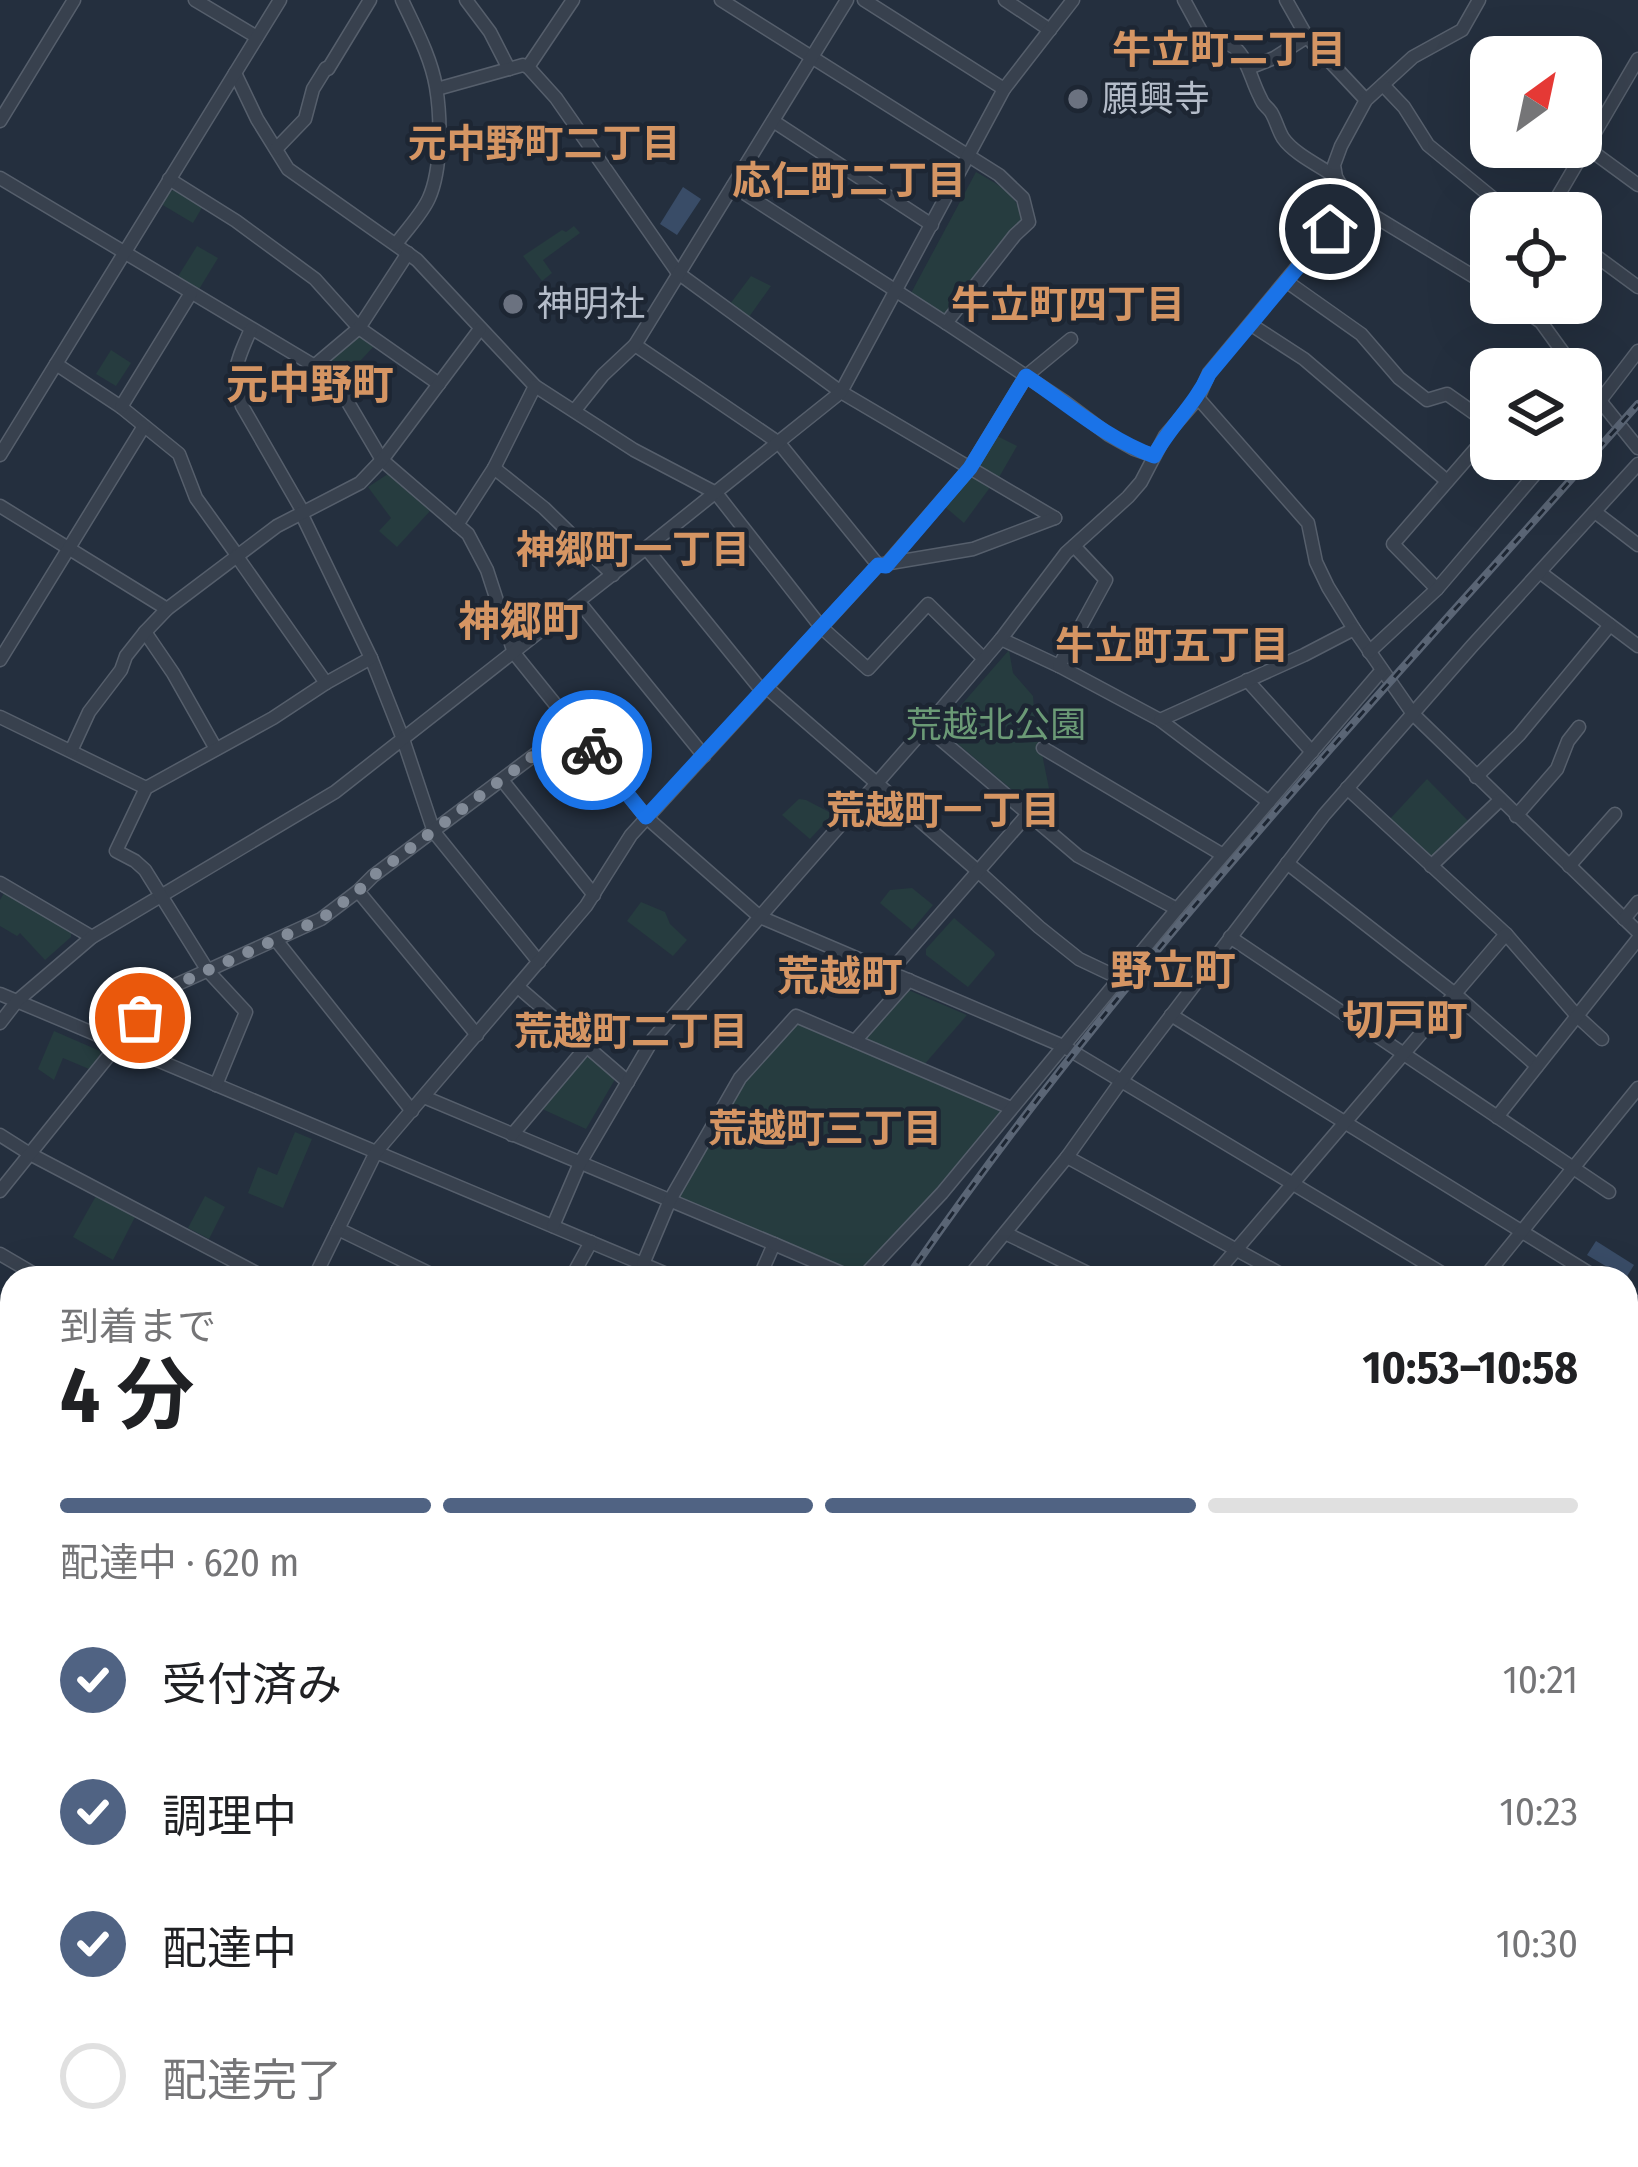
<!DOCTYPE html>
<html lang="ja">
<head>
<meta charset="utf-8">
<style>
  body { margin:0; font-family:"Fira Sans Condensed","Noto Sans JP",sans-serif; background:#f2f2f2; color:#202124; height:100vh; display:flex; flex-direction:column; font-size:45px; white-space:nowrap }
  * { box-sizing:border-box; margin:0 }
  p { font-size:39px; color:#757577 }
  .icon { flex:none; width:66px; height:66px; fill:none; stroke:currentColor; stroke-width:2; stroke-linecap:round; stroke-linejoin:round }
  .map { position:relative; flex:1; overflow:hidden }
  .side { position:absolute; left:0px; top:1266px; width:1638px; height:903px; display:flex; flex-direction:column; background:#fff; border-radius:36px 36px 0 0; box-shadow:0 12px 48px #0002 }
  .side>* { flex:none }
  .needle { width:78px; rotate:33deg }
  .fabs { position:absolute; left:1470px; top:36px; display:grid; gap:24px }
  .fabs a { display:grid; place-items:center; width:132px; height:132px; border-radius:24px; background:#fff; box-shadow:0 12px 48px #0002; font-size:60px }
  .pin { position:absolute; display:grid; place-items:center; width:102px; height:102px; color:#fff; margin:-51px; border:6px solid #fff; border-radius:50%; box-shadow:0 3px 12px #0007 }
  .courier { position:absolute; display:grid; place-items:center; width:120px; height:120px; margin:-60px; border:9px solid #1a73e8; border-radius:50%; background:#fff; color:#222; box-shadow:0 3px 15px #0007 }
  .summary em { font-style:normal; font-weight:700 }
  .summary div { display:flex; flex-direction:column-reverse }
  .summary { display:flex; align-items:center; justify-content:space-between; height:204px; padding:0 60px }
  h1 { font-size:78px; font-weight:700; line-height:90px }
  .bar { display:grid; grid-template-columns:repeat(4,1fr); gap:18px 12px; align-content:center; height:144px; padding:0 60px }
  .bar i { height:15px; border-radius:9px; background:#e0e0e0 }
  .bar .selected { background:#506383 }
  .bar p { grid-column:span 4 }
  ol { padding:0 60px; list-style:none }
  li { display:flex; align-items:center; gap:36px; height:132px }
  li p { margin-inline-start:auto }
  li .icon { padding:12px; border-radius:50%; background:#506383; color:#fff; stroke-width:4 }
  li:last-child { color:#757577 }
  li i { width:66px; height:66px; border:6px solid #e0e0e0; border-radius:50% }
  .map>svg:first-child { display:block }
  .green { fill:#263c3f }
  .water { fill:#394c67 }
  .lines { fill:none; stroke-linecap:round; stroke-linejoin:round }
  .minor-casing { stroke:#565f6c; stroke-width:15 }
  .highway-casing { stroke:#434c59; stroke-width:21 }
  .minor { stroke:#38414e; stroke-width:12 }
  .highway { stroke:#746855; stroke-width:18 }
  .rail-casing { stroke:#5a6575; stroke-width:8 }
  .rail { stroke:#1d2633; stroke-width:3; stroke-dasharray:9; stroke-linecap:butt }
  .done { stroke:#828b98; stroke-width:12; stroke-dasharray:0 21.6 }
  .route { stroke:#1a73e8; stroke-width:15 }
  .worship-dot { fill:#6b7280; stroke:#1d2633; stroke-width:4.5 }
  .labels { text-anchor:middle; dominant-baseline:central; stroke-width:9; stroke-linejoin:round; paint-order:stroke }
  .poi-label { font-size:36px; fill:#b4bcc9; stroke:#1d2633; text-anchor:start }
  .park-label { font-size:36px; fill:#6b9a76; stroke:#1d2633 }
  .neighbourhood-label { font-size:39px; font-weight:bold; fill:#d59563; stroke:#1d2633 }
  .quarter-label { font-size:42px; font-weight:bold; fill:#d59563; stroke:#1d2633 }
</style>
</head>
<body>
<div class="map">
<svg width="1638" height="2167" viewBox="0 0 1638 2167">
  <rect width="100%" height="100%" fill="#242f3e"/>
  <!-- green -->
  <g class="green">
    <path d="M976,172C996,183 1022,197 1022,222L949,312L942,315L910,295Z"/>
    <path d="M177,190L203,206L193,223L161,204L169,191Z"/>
    <path d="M574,226L580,233L543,260L552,273L542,281L523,256L562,230L566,232Z"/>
    <path d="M197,246L218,258L198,291L177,278Z"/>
    <path d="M751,276L771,286L749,317L730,304Z"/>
    <path d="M361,336L375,345L361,360L339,375L327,366V362Z"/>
    <path d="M111,350L131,363L116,386L96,374Z"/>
    <path d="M995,435L1017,446L998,479L981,468L979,463Z"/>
    <path d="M388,474L430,511L397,547L379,531L391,518L368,487Z"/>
    <path d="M974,476L991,486L964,523L944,506L967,478Z"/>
    <path d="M1009,650L1013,673L1033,696L1035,720L1051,798L1038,812L944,732L943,726Z"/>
    <path d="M1427,779L1470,823L1431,858L1389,820Z"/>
    <path d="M799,799L806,800L833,814L810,839L782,815Z"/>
    <path d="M912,888L933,905L912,930L880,903L890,890Z"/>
    <path d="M4,893L71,932V937L45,960L20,933L17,936L0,926V900Z"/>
    <path d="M641,902L665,912L670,924L687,940L673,956L627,921Z"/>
    <path d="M954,918L994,952L995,955L968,987L926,955V949Z"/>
    <path d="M906,989L967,1015L923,1066L867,1042L866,1033Z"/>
    <path d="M802,1022L1002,1110L944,1181L860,1274L854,1275L679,1201L677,1196L744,1082L795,1024Z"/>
    <path d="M54,1031L100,1051V1055L89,1069L63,1058L54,1080L38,1069Z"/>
    <path d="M584,1056H592L614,1075V1081L586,1129L540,1108Z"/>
    <path d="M295,1132L312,1139L283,1208L248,1193L258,1167L277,1175Z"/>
    <path d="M96,1196L135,1217L113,1260L73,1237Z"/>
    <path d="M205,1196L225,1207L209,1239L188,1228Z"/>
  </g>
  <!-- water -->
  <g class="water">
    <path d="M683,187L701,199L677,235L660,224Z"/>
    <path d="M1596,1241L1634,1265L1626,1278L1587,1255Z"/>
  </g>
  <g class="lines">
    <defs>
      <g id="minor">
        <path d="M195,0L257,37"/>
        <path d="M466,0L490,32L509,69"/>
        <path d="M721,0L999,175L1023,198L1029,222L1015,235L946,323"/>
        <path d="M864,0L1004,89"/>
        <path d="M1005,0L1050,30"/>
        <path d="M1184,0L1208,44C1245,34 1247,73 1260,97C1264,107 1265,104 1271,112C1276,120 1278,130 1283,138C1294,154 1320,166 1336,177"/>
        <path d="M1286,0L1307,37L1366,100"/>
        <path d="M1479,0L1462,30L1413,57L1366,100L1341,146L1334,165L1336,177L1351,202L1491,287"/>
        <path d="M528,67L556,98L678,273L841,392L1055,518"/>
        <path d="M1249,68L1274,58L1307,37"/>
        <path d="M328,69L370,0"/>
        <path d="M235,73L257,119L288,169L417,260L535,386L634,450L716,493L821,627L868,669L928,604L984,659"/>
        <path d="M1383,85L1404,107L1428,145L1511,213"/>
        <path d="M437,89L523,65L528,67L573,0"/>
        <path d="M0,121L74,0"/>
        <path d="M773,121L932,225"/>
        <path d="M1582,144L1638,185"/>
        <path d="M276,149L305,119L313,89L326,68"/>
        <path d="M0,178L333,377L382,460L468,534L487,570L514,653L646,817L760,917L1063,1046L1450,1278"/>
        <path d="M169,179L236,221L315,279L359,328L439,384"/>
        <path d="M733,186L946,323L1065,402L1109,435L1134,449L1154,456"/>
        <path d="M1548,213L1638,59"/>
        <path d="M396,244C407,229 422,214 429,198C442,169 441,117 436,87C431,57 415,28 402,0"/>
        <path d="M1581,245L1638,287"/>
        <path d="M1286,281L1361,334L1399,378L1427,400L1447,394L1491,425"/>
        <path d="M1514,303L1541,322L1575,369"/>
        <path d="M1250,324L1304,359L1447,481"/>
        <path d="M251,329C237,361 230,371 242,406L303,512"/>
        <path d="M635,345L779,443L878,565L973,549L1055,518"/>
        <path d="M56,364L121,407L179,454L196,498L237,555"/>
        <path d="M314,366L359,328L408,253"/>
        <path d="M1544,369L1561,350"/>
        <path d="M1581,377L1638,448"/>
        <path d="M1198,398L1308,523L1316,562L1328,587L1354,629L1413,714L1638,932"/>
        <path d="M121,407L191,293"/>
        <path d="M575,410L603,375L635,345L847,0"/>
        <path d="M1581,420L1599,402L1638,351"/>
        <path d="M0,455L280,0"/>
        <path d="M494,468L544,508L613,575"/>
        <path d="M0,506L167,609"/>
        <path d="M1595,512L1638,545"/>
        <path d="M301,513L371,658L403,739L434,832L539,962"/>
        <path d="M457,525L494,468L535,386"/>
        <path d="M646,548L762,691"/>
        <path d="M236,555L326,683"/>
        <path d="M887,564L970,468L1026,376L1071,339"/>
        <path d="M1541,573L1638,646"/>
        <path d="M1437,589L1393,544L1491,431"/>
        <path d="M579,602L704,756"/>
        <path d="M145,632L173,673L216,749"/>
        <path d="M1001,639L1059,666L1160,720L1269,802"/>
        <path d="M1369,652L1437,589L1548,459"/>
        <path d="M0,660L144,426"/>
        <path d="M1059,666L1106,580L1074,546"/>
        <path d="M1247,680L1312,752"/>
        <path d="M766,687L979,872L1039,927L1079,959L1119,978"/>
        <path d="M0,717L146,788"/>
        <path d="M1160,720L1304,655L1354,629"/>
        <path d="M926,727L1078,856L1177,909"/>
        <path d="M1043,748L1223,855"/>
        <path d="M71,751L89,712L121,670L126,656L145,632L167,609L277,526L360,483L382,460L480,329"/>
        <path d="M1476,777L1519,735L1610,625"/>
        <path d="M502,780L594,895"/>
        <path d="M1347,788L1506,934L1577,1016L1602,1039"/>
        <path d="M1516,816L1557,769L1568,741L1579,727"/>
        <path d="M1287,863L1455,994L1537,1066"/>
        <path d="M1431,866L1500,800"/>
        <path d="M1569,866L1615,814"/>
        <path d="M0,883L92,937"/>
        <path d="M358,891L477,1035"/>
        <path d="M1624,919L1638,902"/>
        <path d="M1230,937L1609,1192"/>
        <path d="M276,940L412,1111"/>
        <path d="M890,972L1028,814"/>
        <path d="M518,987L628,1082"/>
        <path d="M0,994L676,1278"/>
        <path d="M1171,1015L1597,1278"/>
        <path d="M0,1023L17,1001L92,937L335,792L646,548L841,392L1004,89L1073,0"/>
        <path d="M855,1041L909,980"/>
        <path d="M216,1085L246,1012L208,971L145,870L135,861L116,851L146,788L273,718L326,683L371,658"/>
        <path d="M424,1097L774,1244L759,1278"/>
        <path d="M1497,1117L1638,939"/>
        <path d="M0,1135L30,1154L266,1278"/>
        <path d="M512,1135L587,1046"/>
        <path d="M1067,1157L1288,1278"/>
        <path d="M0,1191L160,992L321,919L358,891L373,876L573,726"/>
        <path d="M553,1226L580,1163L653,1039L926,727L1001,639L1066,553L1128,497L1141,482L1165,436L1198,398L1209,373L1351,202"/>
        <path d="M338,1229L439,1278"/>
        <path d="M1005,1233L1098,1278"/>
        <path d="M774,1244L853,1278"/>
        <path d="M0,1254L41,1278"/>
        <path d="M643,1264L670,1200L740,1078L796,1016L1011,1108"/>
        <path d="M314,1278L376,1152L586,906L631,835L878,565"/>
        <path d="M571,1278L591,1242"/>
        <path d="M862,1278L942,1193L1177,909L1382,670"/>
        <path d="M968,1278L1067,1157L1122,1080L1324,815L1472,646L1638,464"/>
        <path d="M1212,1278L1506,934"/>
        <path d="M1484,1278L1638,1088"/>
        <path d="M1626,1296L1638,1304"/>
        <path d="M0,1378L12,1385"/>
        <path d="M1626,1412L1638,1395"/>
        <path d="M1626,1477L1638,1485"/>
        <path d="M0,1527L12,1508"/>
        <path d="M0,1532L12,1539"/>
        <path d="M1626,1553L1638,1559"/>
        <path d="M0,1620L12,1627"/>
        <path d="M1626,1626L1638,1631"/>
        <path d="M0,1714L12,1722"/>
        <path d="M1626,1729L1638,1735"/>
        <path d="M1626,1826L1638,1807"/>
        <path d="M0,1837L12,1818"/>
        <path d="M1626,1847L1638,1854"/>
        <path d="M0,1898L12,1905"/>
        <path d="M0,1982L12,1990"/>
        <path d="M1626,2056L1638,2048"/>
        <path d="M0,2075L12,2082"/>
        <path d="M1626,2134L1638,2151"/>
        <path d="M136,2157L152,2167"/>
        <path d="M281,2157L298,2167"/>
        <path d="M421,2157L437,2167"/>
        <path d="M564,2157L580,2167"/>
        <path d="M718,2157L735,2167"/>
        <path d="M869,2157L885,2167"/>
        <path d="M1015,2157L1031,2167"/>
        <path d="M1166,2157L1182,2167"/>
        <path d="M1337,2157L1353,2167"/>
        <path d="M83,2167L92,2157"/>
        <path d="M463,2167L471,2157"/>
        <path d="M763,2167L771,2157"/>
        <path d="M1455,2167L1470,2157"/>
      </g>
      <path id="highway" d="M1616,2167L1638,2153"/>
    </defs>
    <!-- minor casing -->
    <use href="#minor" class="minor-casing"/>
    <!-- highway casing -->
    <use href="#highway" class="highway-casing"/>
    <!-- minor -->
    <use href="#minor" class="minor"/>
    <!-- highway -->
    <use href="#highway" class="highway"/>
    <defs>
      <g id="rail">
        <path d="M907,1278C1122,965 1387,689 1638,404"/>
        <path d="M466,2167L470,2157"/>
      </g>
    </defs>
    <!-- rail casing -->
    <use href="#rail" class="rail-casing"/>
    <!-- rail -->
    <use href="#rail" class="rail"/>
  </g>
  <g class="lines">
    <!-- done -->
    <path class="done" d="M140,1018L160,992L321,919L358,891L373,876L573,726L592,750"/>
    <!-- route -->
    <path class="route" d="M592,750L646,817L878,565L886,566L970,468L1026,376C1068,404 1107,439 1154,456C1170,426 1195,405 1209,374L1330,229"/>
  </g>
  <!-- markers -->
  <g class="worship-dot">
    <circle cx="1078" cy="99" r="12"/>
    <circle cx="513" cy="304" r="12"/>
  </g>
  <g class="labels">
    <!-- poi labels -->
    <g class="poi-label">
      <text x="1102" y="99">願興寺</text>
      <text x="537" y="304">神明社</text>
    </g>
    <!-- park labels -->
    <g class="park-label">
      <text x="996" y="725">荒越北公園</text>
    </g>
    <!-- neighbourhood labels -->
    <g class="neighbourhood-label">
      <text x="1229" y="50">牛立町二丁目</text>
      <text x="544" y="144">元中野町二丁目</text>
      <text x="849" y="181">応仁町二丁目</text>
      <text x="1068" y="305">牛立町四丁目</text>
      <text x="633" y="550">神郷町一丁目</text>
      <text x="1172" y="646">牛立町五丁目</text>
      <text x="943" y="811">荒越町一丁目</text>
      <text x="631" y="1032">荒越町二丁目</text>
      <text x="825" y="1129">荒越町三丁目</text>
    </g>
    <!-- quarter labels -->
    <g class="quarter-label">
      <text x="310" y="385">元中野町</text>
      <text x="521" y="622">神郷町</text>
      <text x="1173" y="971">野立町</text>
      <text x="840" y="977">荒越町</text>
      <text x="1405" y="1021">切戸町</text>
    </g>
  </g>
</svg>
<div class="fabs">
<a><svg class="needle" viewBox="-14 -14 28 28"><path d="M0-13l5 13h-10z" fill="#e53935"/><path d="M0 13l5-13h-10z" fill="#757577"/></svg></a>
<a><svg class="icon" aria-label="locate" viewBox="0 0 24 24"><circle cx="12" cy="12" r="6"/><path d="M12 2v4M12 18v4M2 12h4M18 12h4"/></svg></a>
<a><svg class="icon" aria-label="layers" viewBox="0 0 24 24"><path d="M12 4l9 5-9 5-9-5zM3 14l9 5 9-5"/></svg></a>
</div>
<div class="pin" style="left:140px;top:1018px;background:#ea580c"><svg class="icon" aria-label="bag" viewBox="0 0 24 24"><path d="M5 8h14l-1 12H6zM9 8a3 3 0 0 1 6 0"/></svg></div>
<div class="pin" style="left:1330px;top:229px;background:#1f2937"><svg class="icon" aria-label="home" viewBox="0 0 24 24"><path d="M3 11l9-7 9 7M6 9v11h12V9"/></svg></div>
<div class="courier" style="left:592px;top:750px"><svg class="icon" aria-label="bike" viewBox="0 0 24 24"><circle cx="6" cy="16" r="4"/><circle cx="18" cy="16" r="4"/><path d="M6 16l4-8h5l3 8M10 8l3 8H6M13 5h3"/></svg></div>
<section class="side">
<div class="summary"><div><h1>4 分</h1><p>到着まで</p></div><em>10:53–10:58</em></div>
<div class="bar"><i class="selected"></i><i class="selected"></i><i class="selected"></i><i></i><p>配達中 · 620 m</p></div>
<ol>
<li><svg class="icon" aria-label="check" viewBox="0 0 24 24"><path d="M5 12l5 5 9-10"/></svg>受付済み<p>10:21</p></li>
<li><svg class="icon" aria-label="check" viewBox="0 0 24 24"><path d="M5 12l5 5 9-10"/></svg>調理中<p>10:23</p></li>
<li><svg class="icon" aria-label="check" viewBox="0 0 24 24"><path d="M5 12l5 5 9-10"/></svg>配達中<p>10:30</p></li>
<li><i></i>配達完了</li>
</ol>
</section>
</div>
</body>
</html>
